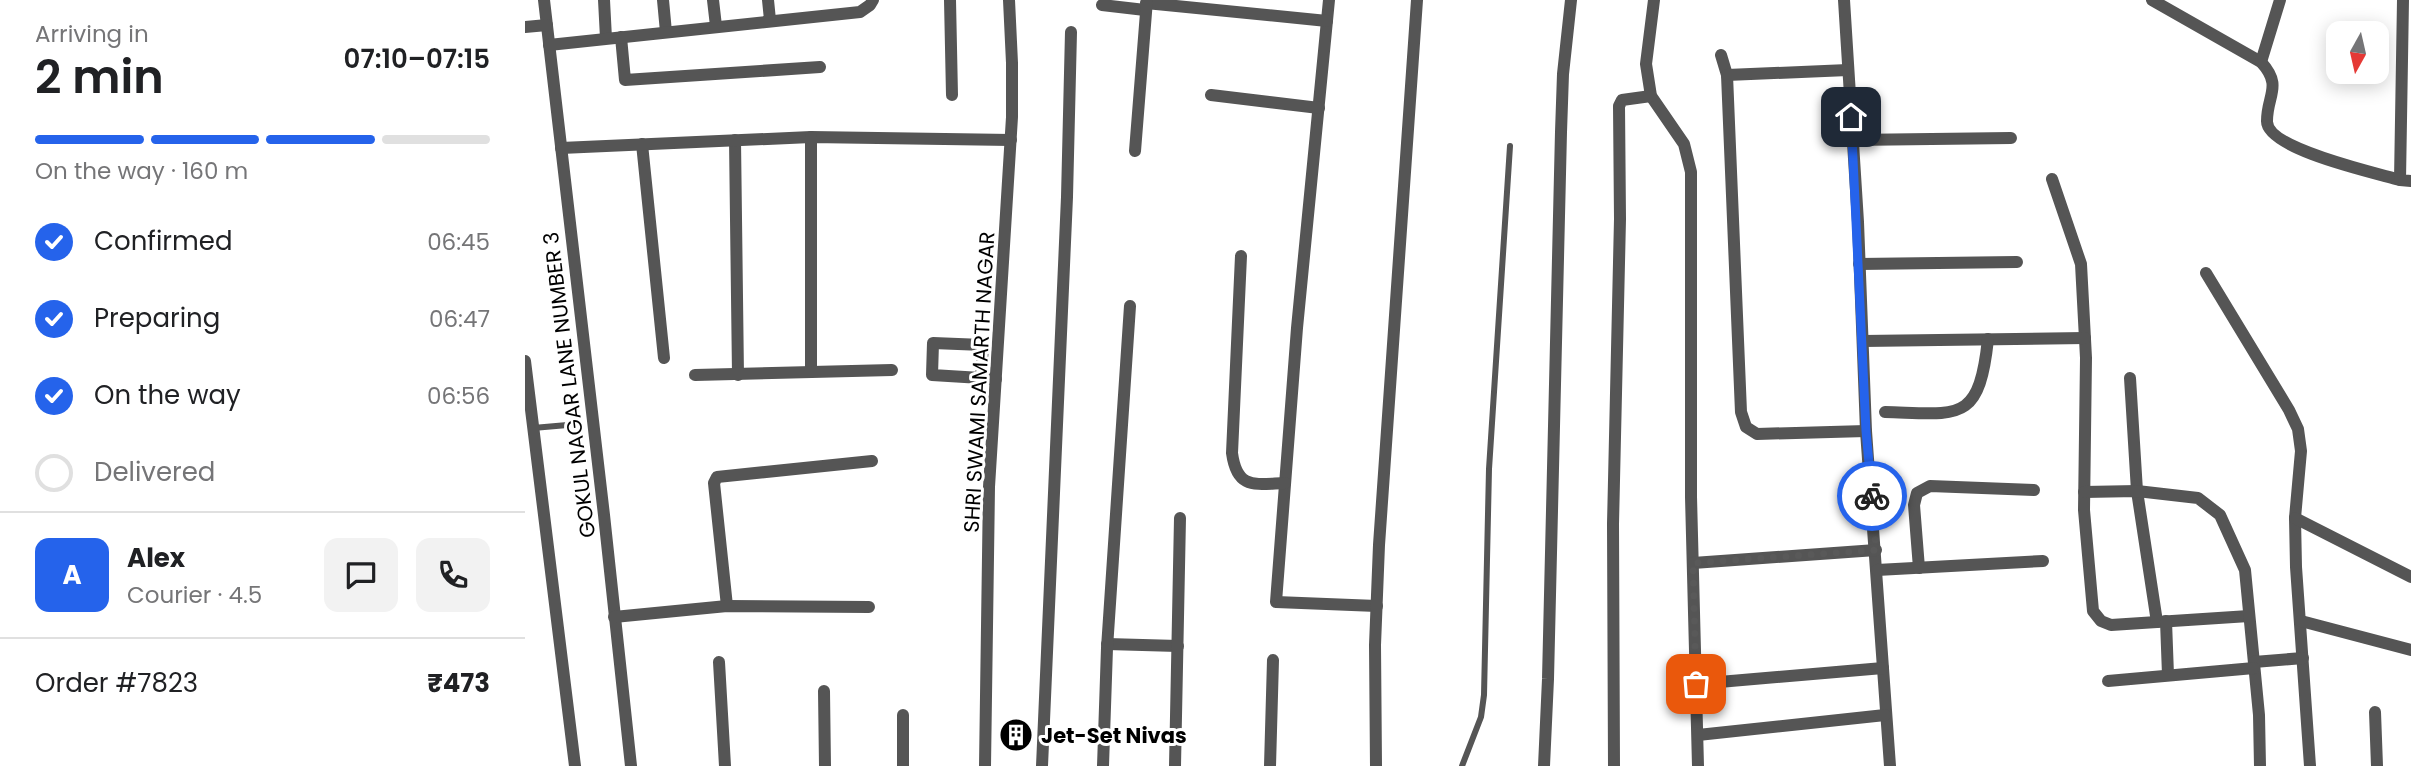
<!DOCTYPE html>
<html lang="en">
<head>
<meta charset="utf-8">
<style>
  body { margin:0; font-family:Poppins,sans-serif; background:#f2f2f2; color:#202124; height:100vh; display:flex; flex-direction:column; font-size:26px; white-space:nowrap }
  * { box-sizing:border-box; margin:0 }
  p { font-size:23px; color:#757577 }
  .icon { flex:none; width:38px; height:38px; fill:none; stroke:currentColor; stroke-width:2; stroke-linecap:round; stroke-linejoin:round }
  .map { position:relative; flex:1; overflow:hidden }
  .details { display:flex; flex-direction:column; background:#fff; width:525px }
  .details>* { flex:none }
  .needle { width:46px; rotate:188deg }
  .fabs { position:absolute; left:1801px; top:21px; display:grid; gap:14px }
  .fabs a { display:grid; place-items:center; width:63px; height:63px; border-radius:14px; background:#fff; box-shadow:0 4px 18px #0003; font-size:35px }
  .pin { position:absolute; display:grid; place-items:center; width:60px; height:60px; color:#fff; margin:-30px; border-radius:14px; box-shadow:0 4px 10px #0006 }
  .courier { position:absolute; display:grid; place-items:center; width:70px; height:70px; margin:-35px; border:5px solid #2563eb; border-radius:50%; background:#fff; color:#222; box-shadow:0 2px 9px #0007 }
  .overview em { font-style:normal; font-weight:600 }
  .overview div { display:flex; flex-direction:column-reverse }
  .overview { display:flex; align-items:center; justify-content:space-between; height:119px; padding:0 35px }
  h1 { font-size:46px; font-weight:600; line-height:52px }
  .bar { display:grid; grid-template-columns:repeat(4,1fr); gap:10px 7px; align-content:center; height:84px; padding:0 35px }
  .bar i { height:9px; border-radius:5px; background:#e0e0e0 }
  .bar .selected { background:#2563eb }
  .bar p { grid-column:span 4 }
  .line { display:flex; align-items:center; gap:18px; padding:0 35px; border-top:2px solid #e0e0e0 }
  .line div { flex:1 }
  .round { display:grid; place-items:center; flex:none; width:74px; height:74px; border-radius:14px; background:#f2f2f2 }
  ol { padding:0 35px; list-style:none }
  li { display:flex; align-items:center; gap:21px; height:77px }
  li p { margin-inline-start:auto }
  li .icon { padding:7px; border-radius:50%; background:#2563eb; color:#fff; stroke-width:4 }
  li:last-child { color:#757577 }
  li i { width:38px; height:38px; border:4px solid #e0e0e0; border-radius:50% }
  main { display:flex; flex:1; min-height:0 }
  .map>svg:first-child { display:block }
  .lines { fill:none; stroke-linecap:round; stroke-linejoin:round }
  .service { stroke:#555; stroke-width:6 }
  .minor { stroke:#555; stroke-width:12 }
  .done { stroke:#595959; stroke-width:7; stroke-dasharray:0 12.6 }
  .route { stroke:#2563eb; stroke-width:9 }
  .labels { text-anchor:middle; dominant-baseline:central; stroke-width:6; stroke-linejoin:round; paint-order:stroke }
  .street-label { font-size:21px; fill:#000; stroke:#fff }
  .poi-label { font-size:21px; font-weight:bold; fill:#000; stroke:#fff; text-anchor:start }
</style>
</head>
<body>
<main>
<section class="details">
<div class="overview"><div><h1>2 min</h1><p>Arriving in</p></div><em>07:10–07:15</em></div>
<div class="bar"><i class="selected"></i><i class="selected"></i><i class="selected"></i><i></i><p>On the way · 160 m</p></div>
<ol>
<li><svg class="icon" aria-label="check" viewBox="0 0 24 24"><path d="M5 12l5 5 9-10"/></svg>Confirmed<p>06:45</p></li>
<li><svg class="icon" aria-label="check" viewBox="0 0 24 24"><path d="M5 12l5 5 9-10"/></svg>Preparing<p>06:47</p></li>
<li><svg class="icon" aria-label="check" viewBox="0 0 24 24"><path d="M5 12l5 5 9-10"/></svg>On the way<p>06:56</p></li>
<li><i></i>Delivered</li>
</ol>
<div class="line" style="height:126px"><b class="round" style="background:#2563eb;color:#fff">A</b><div><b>Alex</b><p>Courier · 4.5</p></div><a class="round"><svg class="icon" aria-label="chat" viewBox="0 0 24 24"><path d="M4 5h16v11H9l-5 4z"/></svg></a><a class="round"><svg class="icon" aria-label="phone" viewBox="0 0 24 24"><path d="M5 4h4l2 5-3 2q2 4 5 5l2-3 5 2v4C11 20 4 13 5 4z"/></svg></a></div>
<div class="line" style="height:91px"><div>Order #7823</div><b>₹473</b></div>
</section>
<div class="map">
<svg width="1886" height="766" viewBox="0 0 1886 766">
  <rect width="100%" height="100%" fill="#fff"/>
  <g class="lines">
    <!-- service -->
    <g class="service">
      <path d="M8,428L54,424"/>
      <path d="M937,766L956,717L959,695L964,469L985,146"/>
    </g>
    <!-- minor -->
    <g class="minor">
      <path d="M19,0L79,515L106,766"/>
      <path d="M79,0L81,38"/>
      <path d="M138,0L141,32"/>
      <path d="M188,0L191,26"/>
      <path d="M243,0L245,20"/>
      <path d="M425,0L427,95"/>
      <path d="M804,0L772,328L751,602L852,606"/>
      <path d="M1129,0L1121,64L1126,96L1159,144L1166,172V497L1173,766"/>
      <path d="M1319,0L1333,222L1341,431L1365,766"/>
      <path d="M1627,0L1736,62C1758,86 1742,95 1742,121C1741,149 1851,173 1875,180"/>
      <path d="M1878,0L1875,180L1886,181"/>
      <path d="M621,3L802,21"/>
      <path d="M577,5L620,10"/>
      <path d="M0,27L22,25"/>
      <path d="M96,37L100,80L295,67"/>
      <path d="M24,45L335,12L345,5L348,0"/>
      <path d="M1196,55L1202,75L1216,412L1221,427L1232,434L1341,431"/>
      <path d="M1736,62L1755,0"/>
      <path d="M1202,75L1323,70"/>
      <path d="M686,95L794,108"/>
      <path d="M210,140L213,375"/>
      <path d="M1327,140L1486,138"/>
      <path d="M117,144L139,358"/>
      <path d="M36,148L286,137L486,140"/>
      <path d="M610,151L622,0"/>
      <path d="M1527,179L1556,264L1561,358L1559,510L1568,611L1576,621L1586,625L1724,616"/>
      <path d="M716,256L707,453C712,490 730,484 760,483"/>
      <path d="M1334,264L1492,262"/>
      <path d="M1681,273L1764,410L1773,429L1776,451L1770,518L1771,567L1785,766"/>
      <path d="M1338,341L1560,338"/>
      <path d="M0,361L50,766"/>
      <path d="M286,372V137"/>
      <path d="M170,375L367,370"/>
      <path d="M456,378L458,345L408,343L407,375L456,378L471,379"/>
      <path d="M1605,378L1612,491L1632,622"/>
      <path d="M1360,412C1434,414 1454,424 1463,339"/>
      <path d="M1559,492L1612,491L1673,498L1695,515L1720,570L1734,715L1735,766"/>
      <path d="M1770,518L1886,577"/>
      <path d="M1168,563L1351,550"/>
      <path d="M1394,568L1389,505L1392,493L1405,486L1509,490"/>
      <path d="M1352,570L1518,561"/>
      <path d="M202,606L189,483L192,477L347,461"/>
      <path d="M89,617L202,606L344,607"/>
      <path d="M1641,621L1643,675"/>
      <path d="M1776,621L1886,650"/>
      <path d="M582,644L653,646"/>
      <path d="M194,662L200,766"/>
      <path d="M1729,662L1778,658"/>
      <path d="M1583,681L1729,668"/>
      <path d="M1171,684L1358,668"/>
      <path d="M299,691L300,766"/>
      <path d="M1850,712L1852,766"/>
      <path d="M1173,735L1360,715"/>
      <path d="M378,766V715"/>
      <path d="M460,766L464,487L487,117V63L484,0"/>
      <path d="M517,766L542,197L546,32"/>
      <path d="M578,766L582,648L605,306"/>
      <path d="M650,766L655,518"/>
      <path d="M745,766L748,660"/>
      <path d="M851,766L850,645L854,545L892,0"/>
      <path d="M1019,766L1023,679L1036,132L1038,74L1046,0"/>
      <path d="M1089,766L1088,524L1095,219L1094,106L1097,100L1126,96"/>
    </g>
  </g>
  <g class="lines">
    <!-- done -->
    <path class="done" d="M1171,684L1168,563L1351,550L1347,496"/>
    <!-- route -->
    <path class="route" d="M1326,117L1341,431L1347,496"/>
  </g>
  <!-- icons -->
  <defs>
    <symbol id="building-disc" viewBox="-11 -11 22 22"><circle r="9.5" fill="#000" stroke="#fff"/><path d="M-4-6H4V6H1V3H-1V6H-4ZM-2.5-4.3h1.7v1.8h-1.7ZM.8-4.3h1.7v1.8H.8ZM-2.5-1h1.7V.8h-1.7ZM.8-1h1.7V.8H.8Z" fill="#fff"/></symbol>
  </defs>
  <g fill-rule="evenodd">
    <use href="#building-disc" x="472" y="716" width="38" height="38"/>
  </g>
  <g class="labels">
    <!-- street labels -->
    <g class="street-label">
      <text transform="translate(454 382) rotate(-87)">SHRI SWAMI SAMARTH NAGAR</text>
      <text transform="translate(44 385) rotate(-97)">GOKUL NAGAR LANE NUMBER 3</text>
    </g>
    <!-- poi labels -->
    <g class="poi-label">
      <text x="516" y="735">Jet-Set Nivas</text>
    </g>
  </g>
</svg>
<div class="fabs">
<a><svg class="needle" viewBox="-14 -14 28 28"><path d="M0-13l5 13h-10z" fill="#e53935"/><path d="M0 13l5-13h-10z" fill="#757577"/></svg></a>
</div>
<div class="pin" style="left:1171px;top:684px;background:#ea580c"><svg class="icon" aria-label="bag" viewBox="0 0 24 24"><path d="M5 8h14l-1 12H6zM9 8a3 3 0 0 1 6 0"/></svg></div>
<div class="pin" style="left:1326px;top:117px;background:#1f2937"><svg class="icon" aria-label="home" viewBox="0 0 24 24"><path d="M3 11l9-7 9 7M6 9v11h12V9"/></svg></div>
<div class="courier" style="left:1347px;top:496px"><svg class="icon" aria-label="bike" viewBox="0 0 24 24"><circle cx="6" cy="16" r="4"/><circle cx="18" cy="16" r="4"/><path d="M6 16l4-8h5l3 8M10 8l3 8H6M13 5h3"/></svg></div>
</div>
</main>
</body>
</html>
